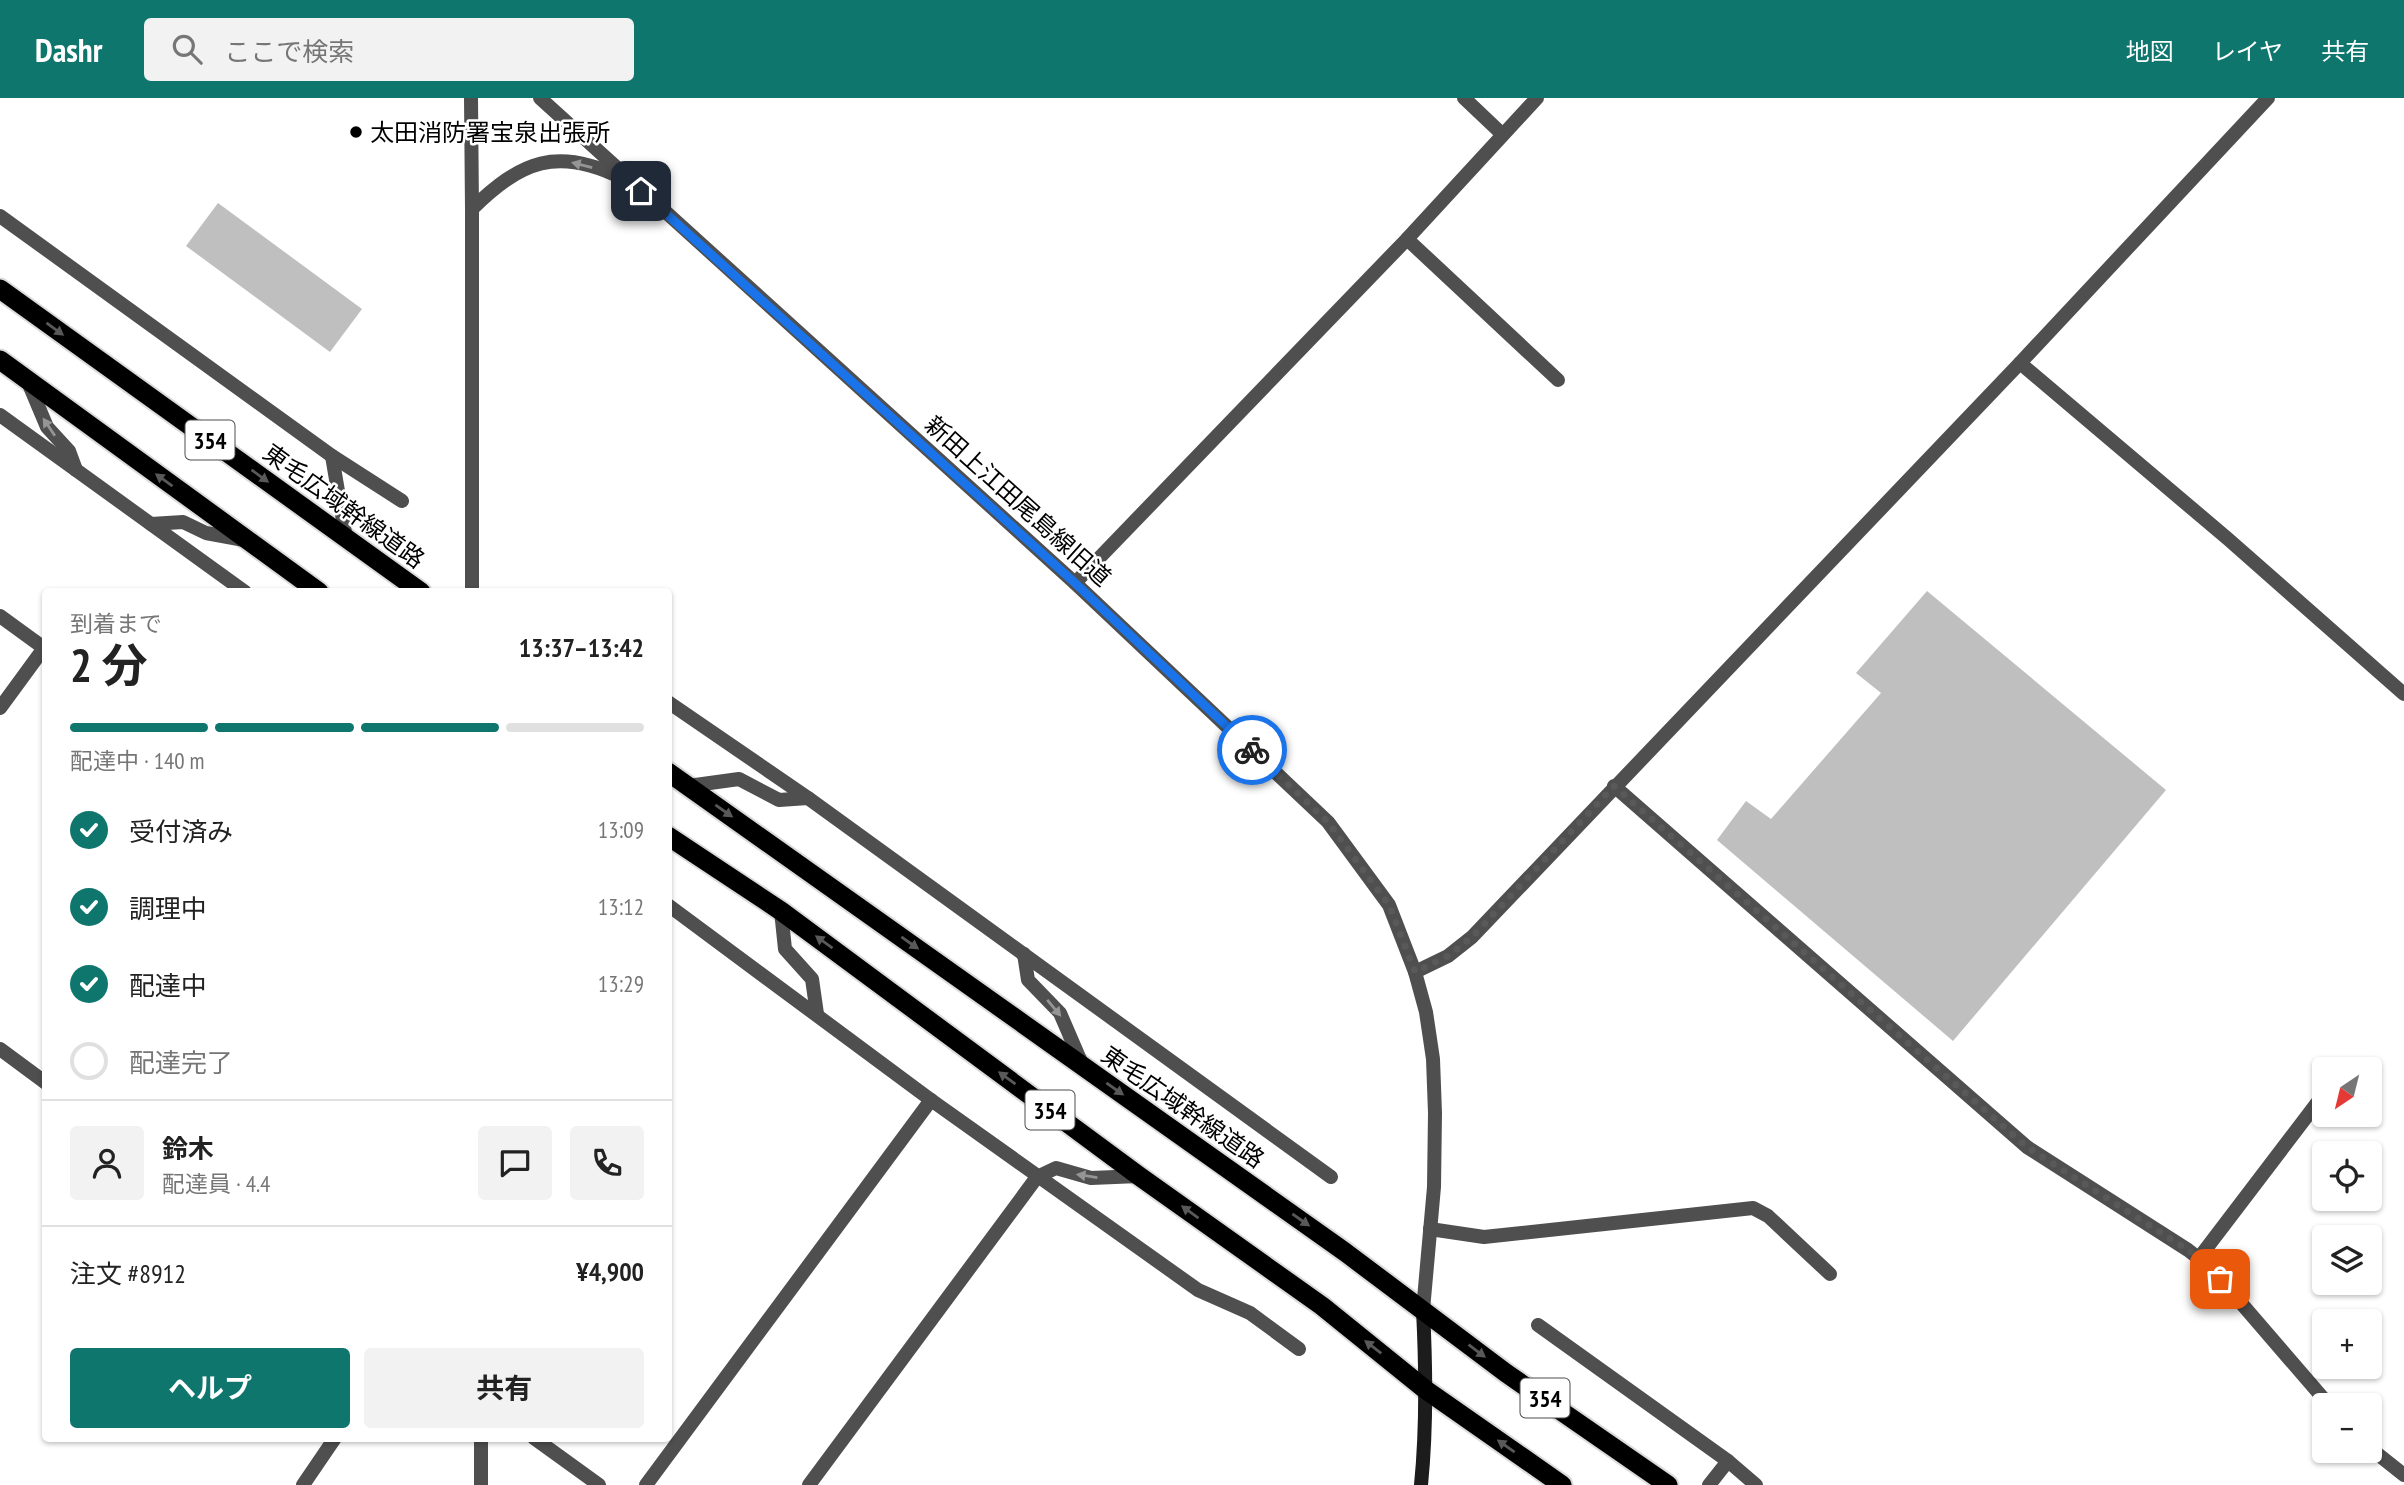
<!DOCTYPE html>
<html lang="ja">
<head>
<meta charset="utf-8">
<style>
  body { margin:0; font-family:"PT Sans Narrow","Noto Sans JP",sans-serif; background:#f2f2f2; color:#222; height:100vh; display:flex; flex-direction:column; font-size:26px; white-space:nowrap }
  * { box-sizing:border-box; margin:0 }
  p { font-size:23px; color:#767676 }
  .icon { flex:none; width:38px; height:38px; fill:none; stroke:currentColor; stroke-width:2; stroke-linecap:round; stroke-linejoin:round }
  .map { position:relative; flex:1; overflow:hidden }
  .side { position:absolute; left:42px; top:490px; width:630px; height:854px; display:flex; flex-direction:column; background:#fff; border-radius:7px; box-shadow:0 2px 5px #0004 }
  .side>* { flex:none }
  .needle { width:46px; rotate:215deg }
  .controls { position:absolute; left:2312px; top:959px; display:grid; gap:14px }
  .controls a { display:grid; place-items:center; width:70px; height:70px; border-radius:7px; background:#fff; box-shadow:0 2px 5px #0004; font-size:35px }
  .pin { position:absolute; display:grid; place-items:center; width:60px; height:60px; color:#fff; margin:-30px; border-radius:14px; box-shadow:0 4px 10px #0006 }
  .courier { position:absolute; display:grid; place-items:center; width:70px; height:70px; margin:-35px; border:5px solid #1a73e8; border-radius:50%; background:#fff; color:#222; box-shadow:0 2px 9px #0007 }
  .head em { font-style:normal; font-weight:700 }
  .head div { display:flex; flex-direction:column-reverse }
  .head { display:flex; align-items:center; justify-content:space-between; height:119px; padding:0 28px }
  h1 { font-size:46px; font-weight:700; line-height:52px }
  .bar { display:grid; grid-template-columns:repeat(4,1fr); gap:10px 7px; align-content:center; height:84px; padding:0 28px }
  .bar i { height:9px; border-radius:5px; background:#e0e0e0 }
  .bar .selected { background:#0f766e }
  .bar p { grid-column:span 4 }
  .line { display:flex; align-items:center; gap:18px; padding:0 28px; border-top:2px solid #e0e0e0 }
  .line div { flex:1 }
  .round { display:grid; place-items:center; flex:none; width:74px; height:74px; border-radius:7px; background:#f2f2f2 }
  ol { padding:0 28px; list-style:none }
  li { display:flex; align-items:center; gap:21px; height:77px }
  li p { margin-inline-start:auto }
  li .icon { padding:7px; border-radius:50%; background:#0f766e; color:#fff; stroke-width:4 }
  li:last-child { color:#767676 }
  li i { width:38px; height:38px; border:4px solid #e0e0e0; border-radius:50% }
  .primary-button { display:flex; gap:14px; margin-top:auto; padding:14px 28px }
  .primary-button a { flex:1; height:80px; border-radius:7px; background:#0f766e; color:#fff; font-size:28px; font-weight:700; line-height:80px; text-align:center }
  .primary-button a+a { background:#f2f2f2; color:#222 }
  header { display:flex; align-items:center; gap:42px; box-sizing:border-box; height:98px; padding:0 35px; background:#0f766e; color:#fff }
  header strong { font-size:33px }
  nav { display:flex; gap:38px; margin-inline-start:auto; font-size:24px }
  .search { width:490px; height:63px; background:#f2f2f2; display:flex; align-items:center; gap:18px; box-sizing:border-box; padding:0 24px; border-radius:7px; color:#767676; font-size:26px }
  .map>svg:first-child { display:block }
  .building { fill:#bfbfbf }
  .lines { fill:none; stroke-linecap:round; stroke-linejoin:round }
  .trunk-casing { stroke:#dbdbdb; stroke-width:23 }
  .service { stroke:#4f4f4f; stroke-width:14 }
  .minor { stroke:#4f4f4f; stroke-width:14 }
  .tertiary { stroke:#4f4f4f; stroke-width:14 }
  .secondary { stroke:#1c1c1c; stroke-width:14 }
  .trunk { stroke:#000; stroke-width:19 }
  .oneway { fill:#959595 }
  .oneway2 { fill:#595959 }
  .done { stroke:#595959; stroke-width:7; stroke-dasharray:0 12.6 }
  .route { stroke:#1a73e8; stroke-width:9 }
  .poi-dot { fill:#000; stroke:#fff; stroke-width:2.5 }
  .labels { text-anchor:middle; dominant-baseline:central; stroke-width:5; stroke-linejoin:round; paint-order:stroke }
  .shield { fill:#fff; stroke:#4c4c4c; stroke-width:2 }
  .shield-label { font-size:23px; font-weight:bold; fill:#000 }
  .poi-label { font-size:24px; fill:#000; stroke:#fff; text-anchor:start }
  .street-label { font-size:24px; fill:#000; stroke:#fff }
</style>
</head>
<body>
<header>
<strong>Dashr</strong>
<div class="search"><svg class="icon" aria-label="search" viewBox="0 0 24 24"><circle cx="10" cy="10" r="6"/><path d="M15 15l6 6"/></svg>ここで検索</div>
<nav><a>地図</a><a>レイヤ</a><a>共有</a></nav>
</header>
<div class="map">
<svg width="2404" height="1387" viewBox="0 0 2404 1387">
  <rect width="100%" height="100%" fill="#fff"/>
  <!-- building -->
  <g class="building">
    <path d="M218,105L362,211L330,254L186,148Z"/>
    <path d="M1927,493L2166,692L1953,943L1717,742L1746,703L1771,721L1881,595L1856,575Z"/>
  </g>
  <g class="lines">
    <defs>
      <g id="trunk">
        <path d="M0,191L421,494"/>
        <path d="M0,262L319,494"/>
        <path d="M668,674L1345,1154L1506,1275L1668,1387"/>
        <path d="M668,738L781,813L1139,1078L1322,1208L1426,1292L1562,1387"/>
      </g>
    </defs>
    <!-- trunk casing -->
    <use href="#trunk" class="trunk-casing"/>
    <!-- service -->
    <g class="service">
      <path d="M0,118L332,358L402,403"/>
      <path d="M28,284L47,329L69,353L76,372"/>
      <path d="M0,317L245,494"/>
      <path d="M332,358L346,440"/>
      <path d="M151,426L183,424L206,435L244,442"/>
      <path d="M0,518L44,550L0,610"/>
      <path d="M668,604L808,700L1331,1079"/>
      <path d="M688,688L739,681L779,702L808,700"/>
      <path d="M1614,688L2027,1049L2188,1152L2210,1169L2329,1307"/>
      <path d="M668,807L931,1002L1198,1192L1250,1215L1299,1251"/>
      <path d="M781,813L785,851L812,881L817,916"/>
      <path d="M1024,856L1028,882L1060,915L1082,966"/>
      <path d="M1430,1131L1484,1139L1753,1110L1768,1118L1830,1176"/>
      <path d="M2199,1160L2317,1005"/>
      <path d="M1538,1227L1728,1363L1756,1387"/>
      <path d="M2370,1350L2404,1377"/>
      <path d="M303,1387L335,1340"/>
      <path d="M646,1387L931,1002"/>
      <path d="M809,1387L1037,1079L1056,1070L1091,1080L1139,1078"/>
      <path d="M1709,1387L1728,1363"/>
    </g>
    <!-- minor -->
    <g class="minor">
      <path d="M1464,0L1502,36"/>
      <path d="M472,111V494"/>
      <path d="M1407,141L1558,282"/>
      <path d="M2020,265L2228,441L2404,596"/>
      <path d="M1075,485L1407,141L1537,0"/>
      <path d="M1415,874L1448,858L1472,839L2020,265L2268,0"/>
      <path d="M0,951L46,985"/>
      <path d="M481,1340V1387"/>
      <path d="M534,1340L599,1387"/>
    </g>
    <!-- tertiary -->
    <g class="tertiary">
      <path d="M471,0L472,111"/>
      <path d="M540,0L1075,485L1328,724L1389,807L1415,874L1426,914L1433,961L1435,1015L1434,1089L1423,1212"/>
      <path d="M472,111C521,63 557,48 622,80"/>
    </g>
    <!-- secondary -->
    <path class="secondary" d="M1421,1387C1427,1328 1426,1271 1423,1212"/>
    <!-- trunk -->
    <use href="#trunk" class="trunk"/>
  </g>
  <!-- one-way arrows -->
  <defs><path id="oneway-solid" d="M-6-.8H1V-3.2L6.5 0L1 3.2V.8H-6Z" transform="scale(1.75)"/></defs>
  <g class="oneway">
    <use href="#oneway-solid" transform="translate(582 67) rotate(-166)"/>
    <use href="#oneway-solid" transform="translate(49 329) rotate(-124)"/>
    <use href="#oneway-solid" transform="translate(1054 910) rotate(50)"/>
    <use href="#oneway-solid" transform="translate(1087 1078) rotate(-171)"/>
  </g>
  <g class="oneway2">
    <use href="#oneway-solid" transform="translate(55 231) rotate(36)"/>
    <use href="#oneway-solid" transform="translate(260 378) rotate(36)"/>
    <use href="#oneway-solid" transform="translate(164 382) rotate(-144)"/>
    <use href="#oneway-solid" transform="translate(724 713) rotate(35)"/>
    <use href="#oneway-solid" transform="translate(824 844) rotate(-144)"/>
    <use href="#oneway-solid" transform="translate(910 845) rotate(35)"/>
    <use href="#oneway-solid" transform="translate(1007 980) rotate(-144)"/>
    <use href="#oneway-solid" transform="translate(1115 991) rotate(35)"/>
    <use href="#oneway-solid" transform="translate(1190 1114) rotate(-144)"/>
    <use href="#oneway-solid" transform="translate(1301 1122) rotate(35)"/>
    <use href="#oneway-solid" transform="translate(1373 1249) rotate(-142)"/>
    <use href="#oneway-solid" transform="translate(1477 1253) rotate(37)"/>
    <use href="#oneway-solid" transform="translate(1506 1348) rotate(-145)"/>
  </g>
  <g class="lines">
    <!-- done -->
    <path class="done" d="M1252,652L1328,724L1389,807L1415,874L1448,858L1472,839L1614,688L2027,1049L2188,1152L2210,1169L2220,1181"/>
    <!-- route -->
    <path class="route" d="M641,93L1075,485L1252,652"/>
  </g>
  <!-- markers -->
  <circle class="poi-dot" cx="356" cy="34" r="7"/>
  <g class="labels">
    <!-- shield labels -->
    <g class="shield">
      <rect x="185.5" y="322.5" width="49" height="39" rx="5"/>
      <rect x="1025.5" y="992.5" width="49" height="39" rx="5"/>
      <rect x="1520.5" y="1280.5" width="49" height="39" rx="5"/>
    </g>
    <g class="shield-label">
      <text x="210" y="342">354</text>
      <text x="1050" y="1012">354</text>
      <text x="1545" y="1300">354</text>
    </g>
    <!-- poi labels -->
    <g class="poi-label">
      <text x="370" y="34">太田消防署宝泉出張所</text>
    </g>
    <!-- street labels -->
    <g class="street-label">
      <text transform="translate(1018 403) rotate(42)">新田上江田尾島線旧道</text>
      <text transform="translate(344 408) rotate(36)">東毛広域幹線道路</text>
      <text transform="translate(1183 1009) rotate(35)">東毛広域幹線道路</text>
    </g>
  </g>
</svg>
<div class="controls">
<a><svg class="needle" viewBox="-14 -14 28 28"><path d="M0-13l5 13h-10z" fill="#e53935"/><path d="M0 13l5-13h-10z" fill="#767676"/></svg></a>
<a><svg class="icon" aria-label="locate" viewBox="0 0 24 24"><circle cx="12" cy="12" r="6"/><path d="M12 2v4M12 18v4M2 12h4M18 12h4"/></svg></a>
<a><svg class="icon" aria-label="layers" viewBox="0 0 24 24"><path d="M12 4l9 5-9 5-9-5zM3 14l9 5 9-5"/></svg></a>
<a>+</a>
<a>−</a>
</div>
<div class="pin" style="left:2220px;top:1181px;background:#ea580c"><svg class="icon" aria-label="bag" viewBox="0 0 24 24"><path d="M5 8h14l-1 12H6zM9 8a3 3 0 0 1 6 0"/></svg></div>
<div class="pin" style="left:641px;top:93px;background:#1f2937"><svg class="icon" aria-label="home" viewBox="0 0 24 24"><path d="M3 11l9-7 9 7M6 9v11h12V9"/></svg></div>
<div class="courier" style="left:1252px;top:652px"><svg class="icon" aria-label="bike" viewBox="0 0 24 24"><circle cx="6" cy="16" r="4"/><circle cx="18" cy="16" r="4"/><path d="M6 16l4-8h5l3 8M10 8l3 8H6M13 5h3"/></svg></div>
<section class="side">
<div class="head"><div><h1>2 分</h1><p>到着まで</p></div><em>13:37–13:42</em></div>
<div class="bar"><i class="selected"></i><i class="selected"></i><i class="selected"></i><i></i><p>配達中 · 140 m</p></div>
<ol>
<li><svg class="icon" aria-label="check" viewBox="0 0 24 24"><path d="M5 12l5 5 9-10"/></svg>受付済み<p>13:09</p></li>
<li><svg class="icon" aria-label="check" viewBox="0 0 24 24"><path d="M5 12l5 5 9-10"/></svg>調理中<p>13:12</p></li>
<li><svg class="icon" aria-label="check" viewBox="0 0 24 24"><path d="M5 12l5 5 9-10"/></svg>配達中<p>13:29</p></li>
<li><i></i>配達完了</li>
</ol>
<div class="line" style="height:126px"><a class="round"><svg class="icon" aria-label="person" viewBox="0 0 24 24"><circle cx="12" cy="8" r="4"/><path d="M4 21q1-7 8-7t8 7"/></svg></a><div><b>鈴木</b><p>配達員 · 4.4</p></div><a class="round"><svg class="icon" aria-label="chat" viewBox="0 0 24 24"><path d="M4 5h16v11H9l-5 4z"/></svg></a><a class="round"><svg class="icon" aria-label="phone" viewBox="0 0 24 24"><path d="M5 4h4l2 5-3 2q2 4 5 5l2-3 5 2v4C11 20 4 13 5 4z"/></svg></a></div>
<div class="line" style="height:91px"><div>注文 #8912</div><b>¥4,900</b></div>
<div class="primary-button"><a>ヘルプ</a><a>共有</a></div>
</section>
</div>
</body>
</html>
